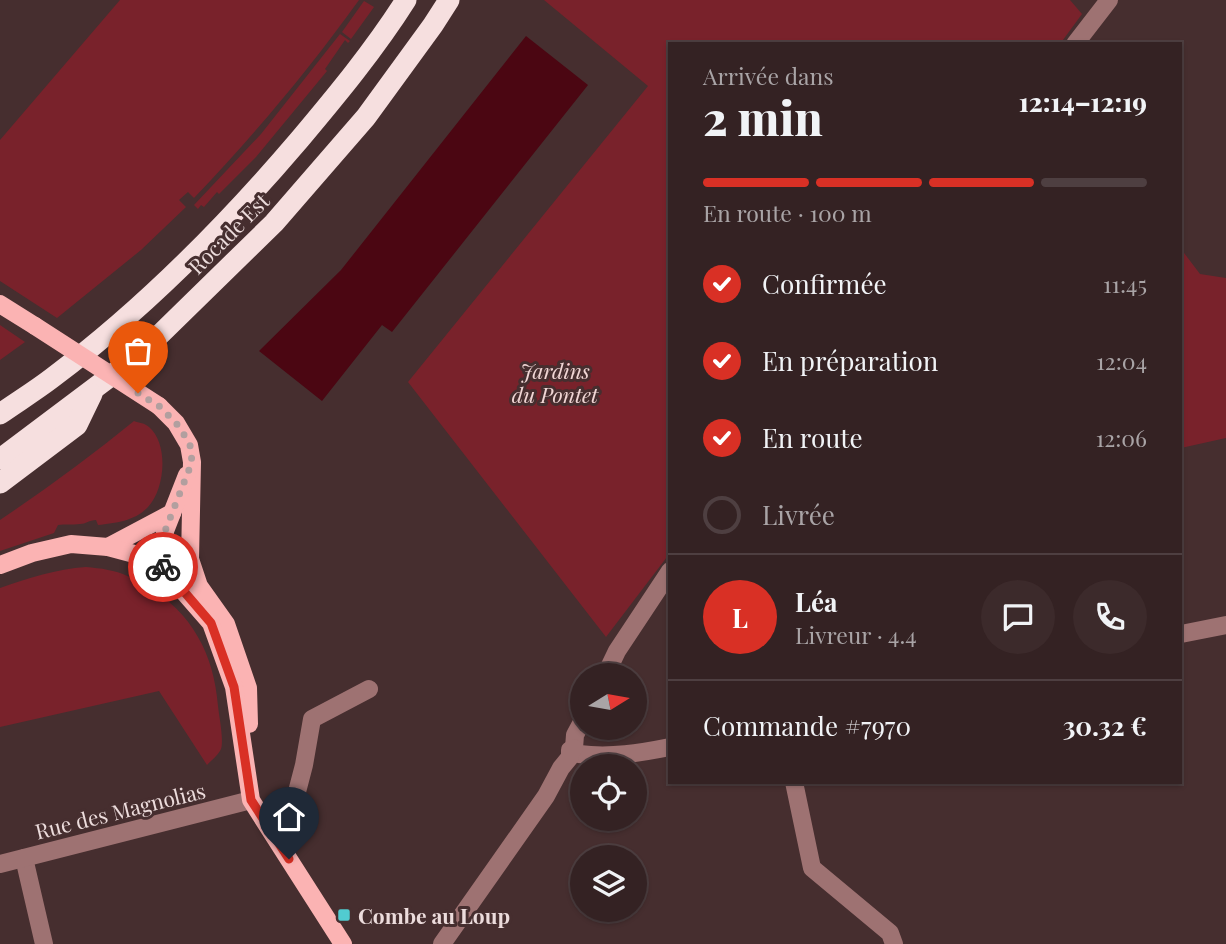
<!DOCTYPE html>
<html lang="fr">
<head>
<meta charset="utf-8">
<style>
  body { margin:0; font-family:"Playfair Display",serif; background:#3c2a2b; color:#f1f3f6; height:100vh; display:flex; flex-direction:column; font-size:26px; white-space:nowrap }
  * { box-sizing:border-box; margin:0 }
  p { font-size:23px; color:#a9a4a6 }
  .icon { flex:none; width:38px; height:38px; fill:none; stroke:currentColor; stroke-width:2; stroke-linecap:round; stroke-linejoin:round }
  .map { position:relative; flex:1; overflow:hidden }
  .panel { position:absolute; left:668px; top:42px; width:514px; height:742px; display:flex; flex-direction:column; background:#342223; border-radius:0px; box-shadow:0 2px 5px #0004,0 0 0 2px #4e3f41 }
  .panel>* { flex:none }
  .needle { width:46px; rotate:79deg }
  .tools { position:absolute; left:570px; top:663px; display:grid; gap:14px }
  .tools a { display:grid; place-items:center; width:77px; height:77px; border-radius:50%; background:#342223; box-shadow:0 2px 5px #0004,0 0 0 2px #4e3f41; font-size:35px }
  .pin { position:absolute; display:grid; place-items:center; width:60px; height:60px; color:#fff; margin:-72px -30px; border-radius:50% 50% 50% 0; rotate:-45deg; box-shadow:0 0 7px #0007 }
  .pin .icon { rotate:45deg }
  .courier { position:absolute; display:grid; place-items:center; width:70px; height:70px; margin:-35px; border:5px solid #d93025; border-radius:50%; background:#fff; color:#222; box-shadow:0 2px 9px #0007 }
  .summary em { font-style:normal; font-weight:800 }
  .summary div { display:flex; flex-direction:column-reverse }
  .summary { display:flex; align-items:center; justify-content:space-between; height:119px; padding:0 35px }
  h1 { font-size:46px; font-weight:800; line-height:52px }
  .bar { display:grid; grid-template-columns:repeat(4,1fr); gap:10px 7px; align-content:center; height:84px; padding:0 35px }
  .bar i { height:9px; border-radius:5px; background:#4e3f41 }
  .bar .active { background:#d93025 }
  .bar p { grid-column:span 4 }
  .line { display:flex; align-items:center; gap:18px; padding:0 35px; border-top:2px solid #4e3f41 }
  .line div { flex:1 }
  .round { display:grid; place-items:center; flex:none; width:74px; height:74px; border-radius:37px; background:#3c2a2b }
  ol { padding:0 35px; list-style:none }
  li { display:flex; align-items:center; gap:21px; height:77px }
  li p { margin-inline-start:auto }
  li .icon { padding:7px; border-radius:50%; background:#d93025; color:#fff; stroke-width:4 }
  li:last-child { color:#a9a4a6 }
  li i { width:38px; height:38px; border:4px solid #4e3f41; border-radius:50% }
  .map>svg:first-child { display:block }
  .green { fill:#79222b }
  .water { fill:#4b0612 }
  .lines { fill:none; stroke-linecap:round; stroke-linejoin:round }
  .minor { stroke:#9e7272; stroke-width:18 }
  .major { stroke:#fbb3b3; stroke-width:18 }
  .highway { stroke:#f6dfdf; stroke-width:21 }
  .major-bridge { stroke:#fbb3b3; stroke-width:18 }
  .done { stroke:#b29f9f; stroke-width:7; stroke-dasharray:0 12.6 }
  .route { stroke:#d93025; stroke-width:9 }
  .poi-dot { fill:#51ccd1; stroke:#462e2f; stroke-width:2.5 }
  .labels { text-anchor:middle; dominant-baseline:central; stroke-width:6; stroke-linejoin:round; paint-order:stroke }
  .street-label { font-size:21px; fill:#ecdcdc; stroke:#462e2f }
  .park-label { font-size:21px; font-style:italic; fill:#f1d6d5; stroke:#462e2f }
  .poi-label { font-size:21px; font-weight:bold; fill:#ecdcdc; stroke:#462e2f; text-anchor:start }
</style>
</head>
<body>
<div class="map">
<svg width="1226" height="944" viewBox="0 0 1226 944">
  <rect width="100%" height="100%" fill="#462e2f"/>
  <!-- green -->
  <g class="green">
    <path d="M120,0H359C308,71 254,135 194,198L188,192L179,200L186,207L141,250L57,318L0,281V140Z"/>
    <path d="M544,0H1070L1082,14L1060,44H670V553L606,637L408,382L648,86Z"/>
    <path d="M364,1L374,7L351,39L342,32Z"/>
    <path d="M340,34L350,41L348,43L345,40L325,69L327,71L256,157L219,194L217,192L204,207L201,205L198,209L194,205L261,134Z"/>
    <path d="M1181,249L1200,274L1226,278V438L1181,448Z"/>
    <path d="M0,325L25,342L0,360Z"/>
    <path d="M134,421C139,423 145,423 149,427C169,444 165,489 148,507C135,521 116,523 98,525L96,520C89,520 86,524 80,524C72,525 65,524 58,525L54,533L0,551V520C46,489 91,456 134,421Z"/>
    <path d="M86,567C93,568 101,568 108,570C121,572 135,579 147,586C192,613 214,654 218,706C219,716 224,740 221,749C219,754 211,761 207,765L159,691L0,727V588C29,578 56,569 86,567Z"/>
  </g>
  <!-- water -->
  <path class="water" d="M526,36L588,85L392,332L382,325L322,401L259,351L341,270Z"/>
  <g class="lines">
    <!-- minor -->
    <g class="minor">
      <path d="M1075,44L1109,0"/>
      <path d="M1181,634L1226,625"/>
      <path d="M605,676L617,651L670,571"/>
      <path d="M574,748L575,735L583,720"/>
      <path d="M579,754C611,758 640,753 670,747"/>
      <path d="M794,782L812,868L890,933L894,944"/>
      <path d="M276,838L292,811L304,765L312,719L369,689"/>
      <path d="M24,858L44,944"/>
      <path d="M0,864L251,800"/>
      <path d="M442,944L546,796L561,768L570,757V750L574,748"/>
    </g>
    <!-- major -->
    <g class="major">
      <path d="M0,304L35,326"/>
      <path d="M159,406L176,423L189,445L192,462L190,559L199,586L226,624L248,688L249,724"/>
      <path d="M108,547L172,513"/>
      <path d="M0,565L32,553L71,544L108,547L138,555L163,568L211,623L234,687L251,800L343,944"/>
      <path d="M163,568L165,531L187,475"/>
    </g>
    <!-- highway -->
    <g class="highway">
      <path d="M0,414C17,402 35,391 52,378C144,309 226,226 300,139C337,95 375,49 406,0"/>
      <path d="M0,459L140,354L274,223L366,117L433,25L449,0"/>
      <path d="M0,483L77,425L92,394"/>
    </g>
    <!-- major-bridge -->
    <path class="major-bridge" d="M35,326L159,406"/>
  </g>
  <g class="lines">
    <!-- done -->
    <path class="done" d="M138,393L159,406L176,423L183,433L190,445L192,462L165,531L163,567"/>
    <!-- route -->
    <path class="route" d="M163,567L211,623L234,687L251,800L289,859"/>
  </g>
  <!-- markers -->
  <rect class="poi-dot" x="337" y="908" width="14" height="14" rx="3.5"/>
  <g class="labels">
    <!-- street labels -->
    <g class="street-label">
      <text transform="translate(228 233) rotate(-45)">Rocade Est</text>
      <text transform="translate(120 810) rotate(-14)">Rue des Magnolias</text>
    </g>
    <!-- park labels -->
    <g class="park-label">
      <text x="555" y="370">Jardins<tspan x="555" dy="24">du Pontet</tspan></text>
    </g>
    <!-- poi labels -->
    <g class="poi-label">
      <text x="358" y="915">Combe au Loup</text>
    </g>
  </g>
</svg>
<div class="tools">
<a><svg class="needle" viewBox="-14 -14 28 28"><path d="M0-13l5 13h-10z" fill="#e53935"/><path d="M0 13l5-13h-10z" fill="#a9a4a6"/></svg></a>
<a><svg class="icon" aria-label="locate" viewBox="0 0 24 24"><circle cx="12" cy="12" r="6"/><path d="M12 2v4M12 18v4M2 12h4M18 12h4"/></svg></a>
<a><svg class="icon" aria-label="layers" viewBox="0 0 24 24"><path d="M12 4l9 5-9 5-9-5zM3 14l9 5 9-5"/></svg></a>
</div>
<div class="pin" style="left:138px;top:393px;background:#ea580c"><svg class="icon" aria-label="bag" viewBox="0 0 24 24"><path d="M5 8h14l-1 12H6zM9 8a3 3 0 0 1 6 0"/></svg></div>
<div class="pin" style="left:289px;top:859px;background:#1f2937"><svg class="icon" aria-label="home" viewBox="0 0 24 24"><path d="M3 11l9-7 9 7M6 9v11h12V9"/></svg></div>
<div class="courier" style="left:163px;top:567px"><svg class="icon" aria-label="bike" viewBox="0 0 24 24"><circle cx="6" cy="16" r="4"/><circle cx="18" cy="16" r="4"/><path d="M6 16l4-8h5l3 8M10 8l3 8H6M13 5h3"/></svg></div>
<section class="panel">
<div class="summary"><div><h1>2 min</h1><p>Arrivée dans</p></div><em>12:14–12:19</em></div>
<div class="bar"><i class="active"></i><i class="active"></i><i class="active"></i><i></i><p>En route · 100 m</p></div>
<ol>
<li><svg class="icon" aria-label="check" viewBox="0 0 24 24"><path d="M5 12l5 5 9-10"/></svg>Confirmée<p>11:45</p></li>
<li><svg class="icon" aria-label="check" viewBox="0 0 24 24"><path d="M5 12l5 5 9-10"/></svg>En préparation<p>12:04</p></li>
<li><svg class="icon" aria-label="check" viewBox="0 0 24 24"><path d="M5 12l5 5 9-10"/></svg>En route<p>12:06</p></li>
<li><i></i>Livrée</li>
</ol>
<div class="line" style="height:126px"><b class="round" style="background:#d93025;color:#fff">L</b><div><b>Léa</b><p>Livreur · 4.4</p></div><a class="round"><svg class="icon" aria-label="chat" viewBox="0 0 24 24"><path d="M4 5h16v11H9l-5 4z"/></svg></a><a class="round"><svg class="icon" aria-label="phone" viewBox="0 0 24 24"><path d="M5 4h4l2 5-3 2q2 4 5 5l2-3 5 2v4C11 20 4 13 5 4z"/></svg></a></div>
<div class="line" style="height:91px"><div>Commande #7970</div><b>30.32 €</b></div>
</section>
</div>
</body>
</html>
